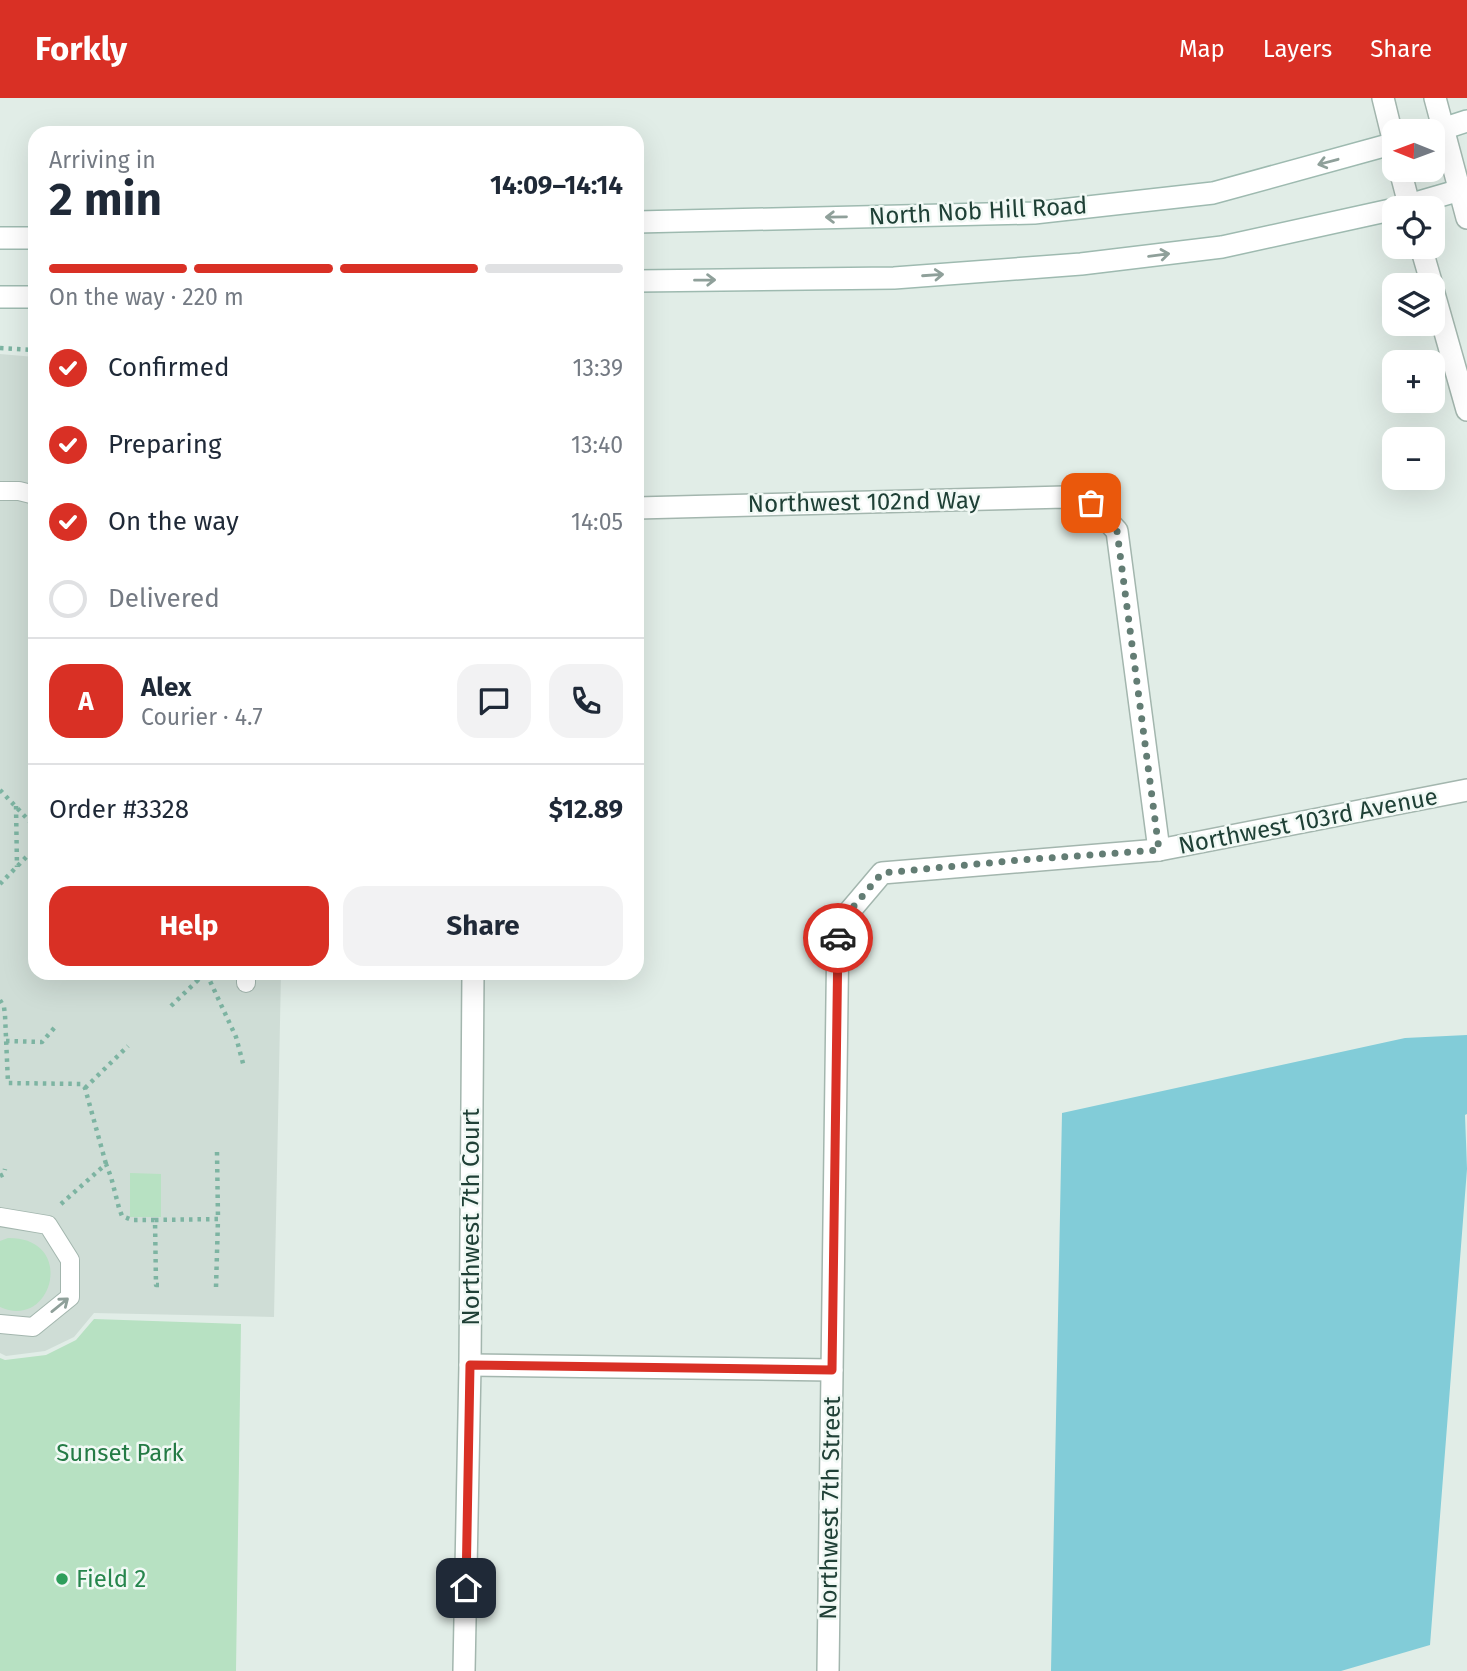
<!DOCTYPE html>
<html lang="en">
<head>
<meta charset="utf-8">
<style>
  body { margin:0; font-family:"Fira Sans",sans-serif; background:#f2f2f3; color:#1f2937; height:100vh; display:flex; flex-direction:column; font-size:26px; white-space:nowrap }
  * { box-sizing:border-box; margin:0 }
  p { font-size:23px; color:#747a83 }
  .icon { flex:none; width:38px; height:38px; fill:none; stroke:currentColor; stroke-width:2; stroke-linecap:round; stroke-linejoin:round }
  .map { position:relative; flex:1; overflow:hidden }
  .panel { position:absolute; left:28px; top:28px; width:616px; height:854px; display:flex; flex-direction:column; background:#fff; border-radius:21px; box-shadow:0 7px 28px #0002 }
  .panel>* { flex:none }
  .needle { width:46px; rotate:271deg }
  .fabs { position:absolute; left:1382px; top:21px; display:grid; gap:14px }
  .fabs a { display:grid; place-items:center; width:63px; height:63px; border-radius:14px; background:#fff; box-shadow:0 7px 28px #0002; font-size:35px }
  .pin { position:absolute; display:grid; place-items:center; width:60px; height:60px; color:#fff; margin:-30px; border-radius:14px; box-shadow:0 4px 10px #0006 }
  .courier { position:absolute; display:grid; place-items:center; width:70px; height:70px; margin:-35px; border:5px solid #d93025; border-radius:50%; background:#fff; color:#222; box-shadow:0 2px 9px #0007 }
  .headline em { font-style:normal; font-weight:700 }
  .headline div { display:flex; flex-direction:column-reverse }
  .headline { display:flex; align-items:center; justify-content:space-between; height:119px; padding:0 21px }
  h1 { font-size:46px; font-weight:700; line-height:52px }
  .bar { display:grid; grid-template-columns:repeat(4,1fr); gap:10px 7px; align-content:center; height:84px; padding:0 21px }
  .bar i { height:9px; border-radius:5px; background:#e0e1e3 }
  .bar .on { background:#d93025 }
  .bar p { grid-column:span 4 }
  .line { display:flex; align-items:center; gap:18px; padding:0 21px; border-top:2px solid #e0e1e3 }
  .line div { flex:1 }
  .round { display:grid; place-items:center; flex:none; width:74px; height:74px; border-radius:21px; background:#f2f2f3 }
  ol { padding:0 21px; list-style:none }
  li { display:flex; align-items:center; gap:21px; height:77px }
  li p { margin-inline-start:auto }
  li .icon { padding:7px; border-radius:50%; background:#d93025; color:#fff; stroke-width:4 }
  li:last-child { color:#747a83 }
  li i { width:38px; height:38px; border:4px solid #e0e1e3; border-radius:50% }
  .action { display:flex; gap:14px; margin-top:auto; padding:14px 21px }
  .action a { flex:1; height:80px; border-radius:21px; background:#d93025; color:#fff; font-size:28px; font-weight:700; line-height:80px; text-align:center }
  .action a+a { background:#f2f2f3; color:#1f2937 }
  header { display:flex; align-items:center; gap:42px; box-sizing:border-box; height:98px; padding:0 35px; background:#d93025; color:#fff }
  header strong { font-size:33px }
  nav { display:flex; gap:38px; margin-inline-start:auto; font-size:24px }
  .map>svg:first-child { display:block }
  .built { fill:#cfddd6 }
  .green { fill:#b7e1c2 }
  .water { fill:#82ccd8 }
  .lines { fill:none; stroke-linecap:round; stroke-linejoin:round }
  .lane-casing { stroke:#a3b6ae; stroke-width:20 }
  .street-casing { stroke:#a3b6ae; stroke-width:24 }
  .secondary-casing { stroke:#9ebab0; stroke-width:24 }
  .path { stroke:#7db4a2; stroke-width:4.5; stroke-dasharray:3.5 5; stroke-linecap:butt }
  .lane { stroke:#fff; stroke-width:18 }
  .street { stroke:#fff; stroke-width:21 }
  .secondary { stroke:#fff; stroke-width:21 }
  .oneway { stroke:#8fa09a }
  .done { stroke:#637d74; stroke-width:7; stroke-dasharray:0 12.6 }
  .route { stroke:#d93025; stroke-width:9 }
  .leisure-dot { fill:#2e9e5b; stroke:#f1f9f5; stroke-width:2.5 }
  .labels { text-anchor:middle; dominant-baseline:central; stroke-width:5; stroke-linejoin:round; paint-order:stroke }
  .street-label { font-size:24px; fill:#1f4036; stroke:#f1f9f5 }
  .park-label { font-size:24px; fill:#247b45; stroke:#f1f9f5 }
  .leisure-label { font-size:24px; fill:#27864d; stroke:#f1f9f5; text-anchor:start }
</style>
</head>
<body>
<header>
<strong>Forkly</strong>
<nav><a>Map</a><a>Layers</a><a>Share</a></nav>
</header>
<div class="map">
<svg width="1467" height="1573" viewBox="0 0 1467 1573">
  <rect width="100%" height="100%" fill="#e1ede7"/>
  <!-- built -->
  <path class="built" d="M0,256L35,259V875H281L274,1219L94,1215L74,1239L45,1253L6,1258L0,1255Z"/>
  <!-- green -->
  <g class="green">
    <path d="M130,1075L161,1076V1119H130Z"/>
    <path d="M8,1140C77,1139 53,1233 0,1209V1143Z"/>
    <path d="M94,1221L241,1226L236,1573H0V1260L5,1262L46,1257L76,1242Z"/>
  </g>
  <!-- water -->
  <path class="water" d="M1467,937V1016L1465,1017L1467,1071L1430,1547L1341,1573H1051L1062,1015L1405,940Z"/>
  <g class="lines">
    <defs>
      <g id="lane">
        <path d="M0,393H19L35,397"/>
        <path d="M246,885V875"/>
        <path d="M0,1119L48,1127L70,1162V1199L33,1229L0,1226"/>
      </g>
      <g id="street">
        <path d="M1383,0L1395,49"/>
        <path d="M1435,0L1467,120"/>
        <path d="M1400,72L1410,110"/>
        <path d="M1421,149L1432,187"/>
        <path d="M1433,192L1467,312"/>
        <path d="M637,410L1065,399L1091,405L1117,433L1159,752"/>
        <path d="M470,1267L832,1272"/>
        <path d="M464,1573L470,1267L473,875"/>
        <path d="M828,1573L838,827L882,775L1159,752L1467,692"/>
      </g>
      <g id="secondary">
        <path d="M1433,34L1467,23"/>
        <path d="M1398,110L1467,90"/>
        <path d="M637,124L1034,115L1213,95L1395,45"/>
        <path d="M0,140H35"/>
        <path d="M637,183L894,180L1081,166L1222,149L1395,111"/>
        <path d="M0,199H35"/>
      </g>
    </defs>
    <!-- lane casing -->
    <use href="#lane" class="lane-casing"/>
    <!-- street casing -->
    <use href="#street" class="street-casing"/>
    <!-- secondary casing -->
    <use href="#secondary" class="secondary-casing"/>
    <!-- path -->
    <g class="path">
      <path d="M0,250L35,252"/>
      <path d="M0,692L35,729"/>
      <path d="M16,708L17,769"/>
      <path d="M0,786L35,750"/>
      <path d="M210,875V883L236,939L244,969"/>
      <path d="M0,902L4,909L5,917L8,985L82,986L85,990L106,1066"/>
      <path d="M171,908L198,882L199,875"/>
      <path d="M6,943L42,944L56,928"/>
      <path d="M85,990L128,948"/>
      <path d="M217,1054L218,1121"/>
      <path d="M0,1078L4,1076L5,1071"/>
      <path d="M61,1106L106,1066L111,1079L119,1110L122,1118L132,1122H155"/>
      <path d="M159,1187H156L155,1122L218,1121L216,1189H218"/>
    </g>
    <!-- lane -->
    <use href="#lane" class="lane"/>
    <!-- street -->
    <use href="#street" class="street"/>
    <!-- secondary -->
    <use href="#secondary" class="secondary"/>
  </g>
  <!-- one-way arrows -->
  <defs><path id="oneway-shaft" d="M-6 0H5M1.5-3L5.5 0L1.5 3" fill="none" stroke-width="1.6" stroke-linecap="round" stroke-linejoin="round" transform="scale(1.75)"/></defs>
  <g class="oneway">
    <use href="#oneway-shaft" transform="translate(1328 64) rotate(165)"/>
    <use href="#oneway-shaft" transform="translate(836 119) rotate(179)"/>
    <use href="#oneway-shaft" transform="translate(1159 157) rotate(-7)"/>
    <use href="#oneway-shaft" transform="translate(933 177) rotate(-4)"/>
    <use href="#oneway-shaft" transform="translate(705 182) rotate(-1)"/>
    <use href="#oneway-shaft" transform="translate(60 1207) rotate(-39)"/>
  </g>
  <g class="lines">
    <!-- done -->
    <path class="done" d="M838,840V827L882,775L1020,762L1159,752L1117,433L1091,405"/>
    <!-- route -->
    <path class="route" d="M466,1490L470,1267L832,1272L838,840"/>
  </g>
  <!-- markers -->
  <circle class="leisure-dot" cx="62" cy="1481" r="7"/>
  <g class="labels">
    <!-- street labels -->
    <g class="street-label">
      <text transform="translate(978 113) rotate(-3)">North Nob Hill Road</text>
      <text transform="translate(864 404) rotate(-1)">Northwest 102nd Way</text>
      <text transform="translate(1308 723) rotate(-11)">Northwest 103rd Avenue</text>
      <text transform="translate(471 1119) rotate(-90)">Northwest 7th Court</text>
      <text transform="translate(830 1410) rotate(-89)">Northwest 7th Street</text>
    </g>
    <!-- park labels -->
    <g class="park-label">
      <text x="120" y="1355">Sunset Park</text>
    </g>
    <!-- leisure labels -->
    <g class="leisure-label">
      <text x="76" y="1481">Field 2</text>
    </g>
  </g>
</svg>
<div class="fabs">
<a><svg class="needle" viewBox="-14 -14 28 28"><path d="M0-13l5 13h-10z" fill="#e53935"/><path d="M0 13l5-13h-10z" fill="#747a83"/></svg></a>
<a><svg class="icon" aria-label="locate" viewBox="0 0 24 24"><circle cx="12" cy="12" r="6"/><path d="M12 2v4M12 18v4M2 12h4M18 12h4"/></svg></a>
<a><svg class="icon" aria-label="layers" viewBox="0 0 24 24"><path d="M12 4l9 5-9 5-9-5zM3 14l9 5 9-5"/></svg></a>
<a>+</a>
<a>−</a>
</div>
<div class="pin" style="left:1091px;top:405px;background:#ea580c"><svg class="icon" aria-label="bag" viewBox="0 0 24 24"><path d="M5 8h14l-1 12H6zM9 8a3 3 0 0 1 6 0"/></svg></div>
<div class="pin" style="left:466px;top:1490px;background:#1f2937"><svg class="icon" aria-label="home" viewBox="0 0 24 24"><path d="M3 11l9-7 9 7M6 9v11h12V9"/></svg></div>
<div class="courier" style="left:838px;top:840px"><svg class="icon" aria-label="car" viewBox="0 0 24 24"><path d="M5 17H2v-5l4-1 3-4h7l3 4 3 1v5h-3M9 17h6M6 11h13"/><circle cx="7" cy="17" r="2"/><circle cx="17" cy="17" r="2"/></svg></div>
<section class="panel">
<div class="headline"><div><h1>2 min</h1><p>Arriving in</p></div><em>14:09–14:14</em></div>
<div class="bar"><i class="on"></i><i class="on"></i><i class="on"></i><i></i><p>On the way · 220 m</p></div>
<ol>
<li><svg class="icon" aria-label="check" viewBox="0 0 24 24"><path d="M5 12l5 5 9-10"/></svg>Confirmed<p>13:39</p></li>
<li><svg class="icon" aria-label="check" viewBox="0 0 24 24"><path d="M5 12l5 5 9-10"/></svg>Preparing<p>13:40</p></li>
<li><svg class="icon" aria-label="check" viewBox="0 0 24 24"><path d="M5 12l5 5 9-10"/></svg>On the way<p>14:05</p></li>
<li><i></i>Delivered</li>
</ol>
<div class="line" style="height:126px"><b class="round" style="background:#d93025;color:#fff">A</b><div><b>Alex</b><p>Courier · 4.7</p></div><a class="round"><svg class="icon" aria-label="chat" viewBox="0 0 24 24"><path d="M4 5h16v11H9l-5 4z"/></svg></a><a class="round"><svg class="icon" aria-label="phone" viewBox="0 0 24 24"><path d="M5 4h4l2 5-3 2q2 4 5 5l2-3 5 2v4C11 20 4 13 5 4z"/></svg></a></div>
<div class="line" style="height:91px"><div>Order #3328</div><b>$12.89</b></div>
<div class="action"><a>Help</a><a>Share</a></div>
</section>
</div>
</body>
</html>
